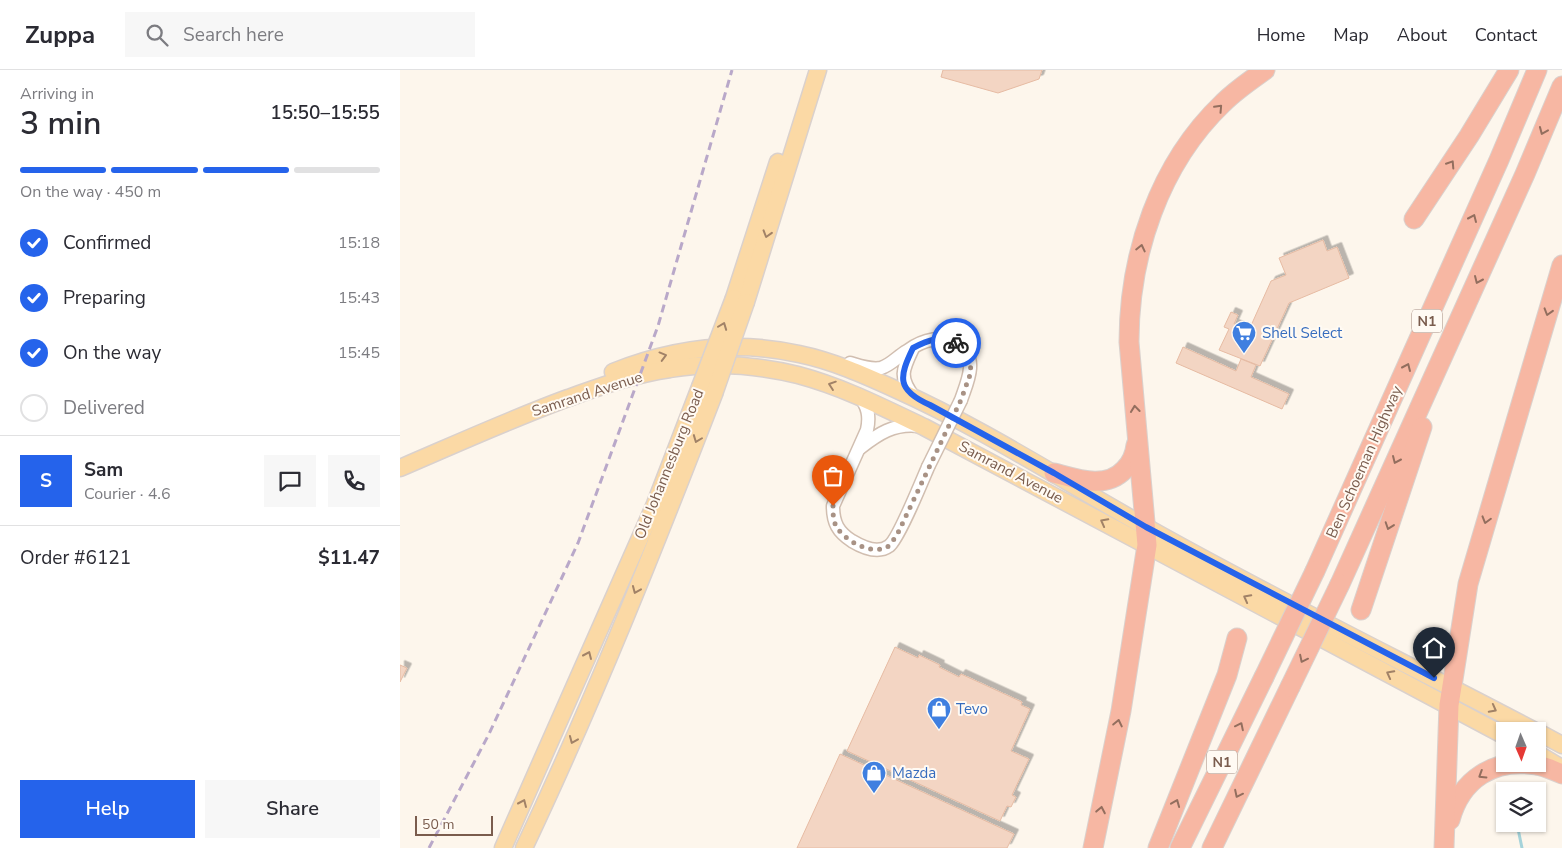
<!DOCTYPE html>
<html lang="en">
<head>
<meta charset="utf-8">
<style>
  body { margin:0; font-family:"Nunito Sans",sans-serif; background:#f7f7f7; color:#2b2b33; height:100vh; display:flex; flex-direction:column; font-size:19px; white-space:nowrap }
  * { box-sizing:border-box; margin:0 }
  p { font-size:16px; color:#7c7c81 }
  .icon { flex:none; width:28px; height:28px; fill:none; stroke:currentColor; stroke-width:2; stroke-linecap:round; stroke-linejoin:round }
  .map { position:relative; flex:1; overflow:hidden }
  .panel { display:flex; flex-direction:column; background:#fff; width:400px }
  .panel>* { flex:none }
  .needle { width:32px; rotate:178deg }
  .controls { position:absolute; left:1096px; top:652px; display:grid; gap:10px }
  .controls a { display:grid; place-items:center; width:50px; height:50px; border-radius:0px; background:#fff; box-shadow:0 1px 4px #0004; font-size:25px }
  .scale { position:absolute; left:15px; bottom:12px; width:78px; box-sizing:border-box; padding-left:5px; border:2px solid #7a5c4d; border-top:0; font-size:14px; line-height:18px; white-space:nowrap; color:#7a5c4d; -webkit-text-stroke:4px #fffaf3; paint-order:stroke }
  .pin { position:absolute; display:grid; place-items:center; width:42px; height:42px; color:#fff; margin:-51px -21px; border-radius:50% 50% 50% 0; rotate:-45deg; box-shadow:0 0 5px #0007 }
  .pin .icon { rotate:45deg }
  .courier { position:absolute; display:grid; place-items:center; width:50px; height:50px; margin:-25px; border:4px solid #2563eb; border-radius:50%; background:#fff; color:#222; box-shadow:0 1px 6px #0007 }
  .headline em { font-style:normal; font-weight:600 }
  .headline div { display:flex; flex-direction:column-reverse }
  .headline { display:flex; align-items:center; justify-content:space-between; height:85px; padding:0 20px }
  h1 { font-size:32px; font-weight:600; line-height:38px }
  .bar { display:grid; grid-template-columns:repeat(4,1fr); gap:8px 5px; align-content:center; height:60px; padding:0 20px }
  .bar i { height:6px; border-radius:4px; background:#e1e1e2 }
  .bar .on { background:#2563eb }
  .bar p { grid-column:span 4 }
  .line { display:flex; align-items:center; gap:12px; padding:0 20px; border-top:1px solid #e1e1e2 }
  .line div { flex:1 }
  .round { display:grid; place-items:center; flex:none; width:52px; height:52px; border-radius:0px; background:#f7f7f7 }
  ol { padding:0 20px; list-style:none }
  li { display:flex; align-items:center; gap:15px; height:55px }
  li p { margin-inline-start:auto }
  li .icon { padding:5px; border-radius:50%; background:#2563eb; color:#fff; stroke-width:4 }
  li:last-child { color:#7c7c81 }
  li i { width:28px; height:28px; border:2px solid #e1e1e2; border-radius:50% }
  .primary-button { display:flex; gap:10px; margin-top:auto; padding:10px 20px }
  .primary-button a { flex:1; height:58px; border-radius:0px; background:#2563eb; color:#fff; font-size:20px; font-weight:600; line-height:58px; text-align:center }
  .primary-button a+a { background:#f7f7f7; color:#2b2b33 }
  header { display:flex; align-items:center; gap:30px; box-sizing:border-box; height:70px; padding:0 25px; background:#fff; border-bottom:1px solid #e1e1e2 }
  header strong { font-size:24px }
  nav { display:flex; gap:28px; margin-inline-start:auto; font-size:18px }
  .search { width:350px; height:45px; background:#f7f7f7; display:flex; align-items:center; gap:12px; box-sizing:border-box; padding:0 18px; border-radius:0px; color:#7c7c81; font-size:19px }
  main { display:flex; flex:1; min-height:0 }
  .map>svg:first-child { display:block }
  .lines { fill:none; stroke-linecap:round; stroke-linejoin:round }
  .stream { stroke:#a5d3da; stroke-width:3 }
  .building { fill:#f3d5c3; stroke:#e6bba3; filter:url(#shadow) }
  .minor-casing { stroke:#d1beb0; stroke-width:15 }
  .major-casing { stroke:#dad1cd; stroke-width:19 }
  .highway-casing { stroke:#dad1cd; stroke-width:21 }
  .minor { stroke:#fff; stroke-width:12 }
  .major { stroke:#fbd9a5; stroke-width:16 }
  .highway { stroke:#f7b7a3; stroke-width:19 }
  .rail { stroke:#b9a8c9; stroke-width:3; stroke-dasharray:8 5; stroke-linecap:butt }
  .minor-bridge-casing { stroke:#d1beb0; stroke-width:15; stroke-linecap:butt }
  .major-bridge-casing { stroke:#dad1cd; stroke-width:19; stroke-linecap:butt }
  .highway-bridge-casing { stroke:#dad1cd; stroke-width:21; stroke-linecap:butt }
  .minor-bridge { stroke:#fff; stroke-width:12 }
  .major-bridge { stroke:#fbd9a5; stroke-width:16 }
  .highway-bridge { stroke:#f7b7a3; stroke-width:19 }
  .oneway { stroke:#936e5e }
  .oneway2 { stroke:#a18267 }
  .done { stroke:#a89285; stroke-width:5; stroke-dasharray:0 9 }
  .route { stroke:#2563eb; stroke-width:6 }
  .labels { text-anchor:middle; dominant-baseline:central; stroke-width:4; stroke-linejoin:round; paint-order:stroke }
  .shield { fill:#fffaf3; stroke:#a28b7f; stroke-width:1 }
  .shield-label { font-size:14px; font-weight:bold; fill:#7a5c4d }
  .shop-label { font-size:15px; fill:#366cbe; stroke:#fffaf3; text-anchor:start }
  .street-label { font-size:15px; fill:#7a5c4d; stroke:#fffaf3 }
</style>
</head>
<body>
<header>
<strong>Zuppa</strong>
<div class="search"><svg class="icon" aria-label="search" viewBox="0 0 24 24"><circle cx="10" cy="10" r="6"/><path d="M15 15l6 6"/></svg>Search here</div>
<nav><a>Home</a><a>Map</a><a>About</a><a>Contact</a></nav>
</header>
<main>
<section class="panel">
<div class="headline"><div><h1>3 min</h1><p>Arriving in</p></div><em>15:50–15:55</em></div>
<div class="bar"><i class="on"></i><i class="on"></i><i class="on"></i><i></i><p>On the way · 450 m</p></div>
<ol>
<li><svg class="icon" aria-label="check" viewBox="0 0 24 24"><path d="M5 12l5 5 9-10"/></svg>Confirmed<p>15:18</p></li>
<li><svg class="icon" aria-label="check" viewBox="0 0 24 24"><path d="M5 12l5 5 9-10"/></svg>Preparing<p>15:43</p></li>
<li><svg class="icon" aria-label="check" viewBox="0 0 24 24"><path d="M5 12l5 5 9-10"/></svg>On the way<p>15:45</p></li>
<li><i></i>Delivered</li>
</ol>
<div class="line" style="height:90px"><b class="round" style="background:#2563eb;color:#fff">S</b><div><b>Sam</b><p>Courier · 4.6</p></div><a class="round"><svg class="icon" aria-label="chat" viewBox="0 0 24 24"><path d="M4 5h16v11H9l-5 4z"/></svg></a><a class="round"><svg class="icon" aria-label="phone" viewBox="0 0 24 24"><path d="M5 4h4l2 5-3 2q2 4 5 5l2-3 5 2v4C11 20 4 13 5 4z"/></svg></a></div>
<div class="line" style="height:65px"><div>Order #6121</div><b>$11.47</b></div>
<div class="primary-button"><a>Help</a><a>Share</a></div>
</section>
<div class="map">
<svg width="1162" height="778" viewBox="0 0 1162 778">
  <defs>
    <filter id="shadow"><feDropShadow dx="4.5" dy="-4.5" stdDeviation="0" flood-color="#0004"/></filter>
  </defs>
  <rect width="100%" height="100%" fill="#fdf6ec"/>
  <g class="lines">
    <!-- stream -->
    <path class="stream" d="M1117,754L1122,778"/>
  </g>
  <!-- building -->
  <g class="building">
    <path d="M543,0H642L639,9L598,23L541,7Z"/>
    <path d="M923,170L927,181L937,177L949,208L889,233L860,296L819,280L829,259L824,257L831,242L838,245L834,254L849,260L871,211L886,205L879,188Z"/>
    <path d="M783,277L836,301L841,289L856,295L851,307L889,324L882,339L776,293Z"/>
    <path d="M495,577L518,588L519,585L540,595L539,597L559,607L561,604L622,632L621,635L630,639L611,681L629,689L612,725L616,727L611,737L607,736L600,751L447,681Z"/>
    <path d="M0,595L7,598L0,612Z"/>
    <path d="M440,684L614,764L607,778H397Z"/>
  </g>
  <g class="lines">
    <defs>
      <g id="minor">
        <path d="M513,278C503,299 498,307 514,327"/>
        <path d="M450,293C460,296 470,300 481,298C491,295 498,286 507,281C522,270 544,263 561,276C578,291 567,312 561,330"/>
        <path d="M459,325C468,337 470,346 467,360L433,436C433,453 438,462 452,471C462,477 478,484 489,476C498,470 522,411 528,397"/>
        <path d="M460,378C478,364 494,353 519,356"/>
      </g>
      <g id="major">
        <path d="M334,228L378,92"/>
        <path d="M346,232L418,0"/>
        <path d="M213,302C273,278 336,270 399,284C433,291 464,305 495,319C582,358 662,410 746,457C874,529 1006,593 1135,661"/>
        <path d="M0,398C56,374 111,349 168,328C202,316 235,304 270,299C312,292 357,295 398,305C443,317 482,337 524,357L1105,666"/>
        <path d="M1138,662L1162,675"/>
        <path d="M1138,684L1160,697"/>
        <path d="M103,778L255,434L300,317"/>
        <path d="M124,778C194,630 255,477 314,324"/>
      </g>
      <g id="highway">
        <path d="M1014,149L1069,66L1109,0"/>
        <path d="M654,403C677,409 706,420 725,399C732,392 735,384 736,375"/>
        <path d="M915,501L1099,90L1137,0"/>
        <path d="M940,514L1125,104L1162,16"/>
        <path d="M961,540L1022,357"/>
        <path d="M1050,750C1061,709 1094,688 1136,695C1145,696 1154,701 1162,704"/>
        <path d="M693,778L721,641L747,475L729,272C729,185 759,94 823,33C836,20 851,10 865,0"/>
        <path d="M758,778L827,605L837,568"/>
        <path d="M780,778L864,607"/>
        <path d="M812,778L890,617"/>
        <path d="M1044,778L1049,635L1068,514L1162,195"/>
      </g>
    </defs>
    <!-- minor casing -->
    <use href="#minor" class="minor-casing"/>
    <!-- major casing -->
    <use href="#major" class="major-casing"/>
    <!-- highway casing -->
    <use href="#highway" class="highway-casing"/>
    <!-- minor -->
    <use href="#minor" class="minor"/>
    <!-- major -->
    <use href="#major" class="major"/>
    <!-- highway -->
    <use href="#highway" class="highway"/>
    <!-- rail -->
    <path class="rail" d="M29,778L89,664L178,473L258,256L332,0"/>
    <defs>
      <path id="minor-bridge" d="M528,397L561,330"/>
      <g id="major-bridge">
        <path d="M300,317L334,228"/>
        <path d="M314,324L346,232"/>
      </g>
      <g id="highway-bridge">
        <path d="M864,607L915,501"/>
        <path d="M890,617L940,514"/>
      </g>
    </defs>
    <!-- minor-bridge casing -->
    <use href="#minor-bridge" class="minor-bridge-casing"/>
    <!-- major-bridge casing -->
    <use href="#major-bridge" class="major-bridge-casing"/>
    <!-- highway-bridge casing -->
    <use href="#highway-bridge" class="highway-bridge-casing"/>
    <!-- minor-bridge -->
    <use href="#minor-bridge" class="minor-bridge"/>
    <!-- major-bridge -->
    <use href="#major-bridge" class="major-bridge"/>
    <!-- highway-bridge -->
    <use href="#highway-bridge" class="highway-bridge"/>
  </g>
  <!-- one-way arrows -->
  <defs><path id="oneway-chevron" d="M-2-3.5L2.5 0L-2 3.5" fill="none" stroke-width="1.6" stroke-linecap="round" stroke-linejoin="round" transform="scale(1.25)"/></defs>
  <g class="oneway">
    <use href="#oneway-chevron" transform="translate(819 38) rotate(-47)"/>
    <use href="#oneway-chevron" transform="translate(1143 61) rotate(113)"/>
    <use href="#oneway-chevron" transform="translate(1051 94) rotate(-57)"/>
    <use href="#oneway-chevron" transform="translate(1073 148) rotate(-66)"/>
    <use href="#oneway-chevron" transform="translate(741 178) rotate(-77)"/>
    <use href="#oneway-chevron" transform="translate(1078 210) rotate(114)"/>
    <use href="#oneway-chevron" transform="translate(1148 242) rotate(107)"/>
    <use href="#oneway-chevron" transform="translate(1007 297) rotate(-66)"/>
    <use href="#oneway-chevron" transform="translate(735 339) rotate(-96)"/>
    <use href="#oneway-chevron" transform="translate(996 390) rotate(114)"/>
    <use href="#oneway-chevron" transform="translate(1086 450) rotate(106)"/>
    <use href="#oneway-chevron" transform="translate(989 456) rotate(109)"/>
    <use href="#oneway-chevron" transform="translate(903 589) rotate(116)"/>
    <use href="#oneway-chevron" transform="translate(718 653) rotate(-78)"/>
    <use href="#oneway-chevron" transform="translate(840 656) rotate(-64)"/>
    <use href="#oneway-chevron" transform="translate(1082 705) rotate(148)"/>
    <use href="#oneway-chevron" transform="translate(838 724) rotate(116)"/>
    <use href="#oneway-chevron" transform="translate(776 733) rotate(-68)"/>
    <use href="#oneway-chevron" transform="translate(701 740) rotate(-79)"/>
  </g>
  <g class="oneway2">
    <use href="#oneway-chevron" transform="translate(367 164) rotate(107)"/>
    <use href="#oneway-chevron" transform="translate(323 256) rotate(-69)"/>
    <use href="#oneway-chevron" transform="translate(263 286) rotate(-15)"/>
    <use href="#oneway-chevron" transform="translate(432 315) rotate(-161)"/>
    <use href="#oneway-chevron" transform="translate(297 369) rotate(111)"/>
    <use href="#oneway-chevron" transform="translate(704 452) rotate(-152)"/>
    <use href="#oneway-chevron" transform="translate(236 520) rotate(113)"/>
    <use href="#oneway-chevron" transform="translate(847 528) rotate(-152)"/>
    <use href="#oneway-chevron" transform="translate(188 585) rotate(-66)"/>
    <use href="#oneway-chevron" transform="translate(990 604) rotate(-152)"/>
    <use href="#oneway-chevron" transform="translate(1093 639) rotate(28)"/>
    <use href="#oneway-chevron" transform="translate(173 670) rotate(113)"/>
    <use href="#oneway-chevron" transform="translate(123 733) rotate(-66)"/>
  </g>
  <g class="lines">
    <!-- done -->
    <path class="done" d="M433,436C433,444 433,453 438,459C447,472 472,485 487,477C491,475 494,468 497,465L561,330L571,302L570,291L566,282L556,273"/>
    <!-- route -->
    <path class="route" d="M556,273C541,265 528,270 513,278C499,307 496,320 530,335L654,403L746,457L1034,608"/>
  </g>
  <!-- icons -->
  <defs>
    <symbol id="supermarket-pin" viewBox="-11 -11 22 30"><path d="M0 17L-7.5 6A9.5 9.5 0 1 1 7.5 6Z" fill="#3f7fe0" stroke="#fffaf3"/><path d="M-6-5.5h2.5l.6 2H6L4.5 2H-2.5L-4.4-4H-6ZM-1.5 3.2a1.3 1.3 0 1 0 .1 0ZM3 3.2a1.3 1.3 0 1 0 .1 0Z" fill="#fff"/></symbol>
    <symbol id="shop-pin" viewBox="-11 -11 22 30"><path d="M0 17L-7.5 6A9.5 9.5 0 1 1 7.5 6Z" fill="#3f7fe0" stroke="#fffaf3"/><path d="M-5-2.5h2.3a2.7 3.5 0 0 1 5.4 0H5L5.5 6h-11ZM-1.5-2.5h3a1.5 2.3 0 0 0-3 0Z" fill="#fff"/></symbol>
  </defs>
  <g fill-rule="evenodd">
    <use href="#supermarket-pin" x="830" y="249" width="28" height="38"/>
    <use href="#shop-pin" x="525" y="625" width="28" height="38"/>
    <use href="#shop-pin" x="460" y="689" width="28" height="38"/>
  </g>
  <g class="labels">
    <!-- shield labels -->
    <g class="shield">
      <rect x="1012" y="239.5" width="30" height="23" rx="4"/>
      <rect x="807" y="680.5" width="30" height="23" rx="4"/>
    </g>
    <g class="shield-label">
      <text x="1027" y="251">N1</text>
      <text x="822" y="692">N1</text>
    </g>
    <!-- shop labels -->
    <g class="shop-label">
      <text x="862" y="263">Shell Select</text>
      <text x="556" y="639">Tevo</text>
      <text x="492" y="703">Mazda</text>
    </g>
    <!-- street labels -->
    <g class="street-label">
      <text transform="translate(187 324) rotate(-18)">Samrand Avenue</text>
      <text transform="translate(964 392) rotate(-66)">Ben Schoeman Highway</text>
      <text transform="translate(269 394) rotate(-68)">Old Johannesburg Road</text>
      <text transform="translate(611 402) rotate(28)">Samrand Avenue</text>
    </g>
  </g>
</svg>
<div class="controls">
<a><svg class="needle" viewBox="-14 -14 28 28"><path d="M0-13l5 13h-10z" fill="#e53935"/><path d="M0 13l5-13h-10z" fill="#7c7c81"/></svg></a>
<a><svg class="icon" aria-label="layers" viewBox="0 0 24 24"><path d="M12 4l9 5-9 5-9-5zM3 14l9 5 9-5"/></svg></a>
</div>
<div class="scale">50 m</div>
<div class="pin" style="left:433px;top:436px;background:#ea580c"><svg class="icon" aria-label="bag" viewBox="0 0 24 24"><path d="M5 8h14l-1 12H6zM9 8a3 3 0 0 1 6 0"/></svg></div>
<div class="pin" style="left:1034px;top:608px;background:#1f2937"><svg class="icon" aria-label="home" viewBox="0 0 24 24"><path d="M3 11l9-7 9 7M6 9v11h12V9"/></svg></div>
<div class="courier" style="left:556px;top:273px"><svg class="icon" aria-label="bike" viewBox="0 0 24 24"><circle cx="6" cy="16" r="4"/><circle cx="18" cy="16" r="4"/><path d="M6 16l4-8h5l3 8M10 8l3 8H6M13 5h3"/></svg></div>
</div>
</main>
</body>
</html>
